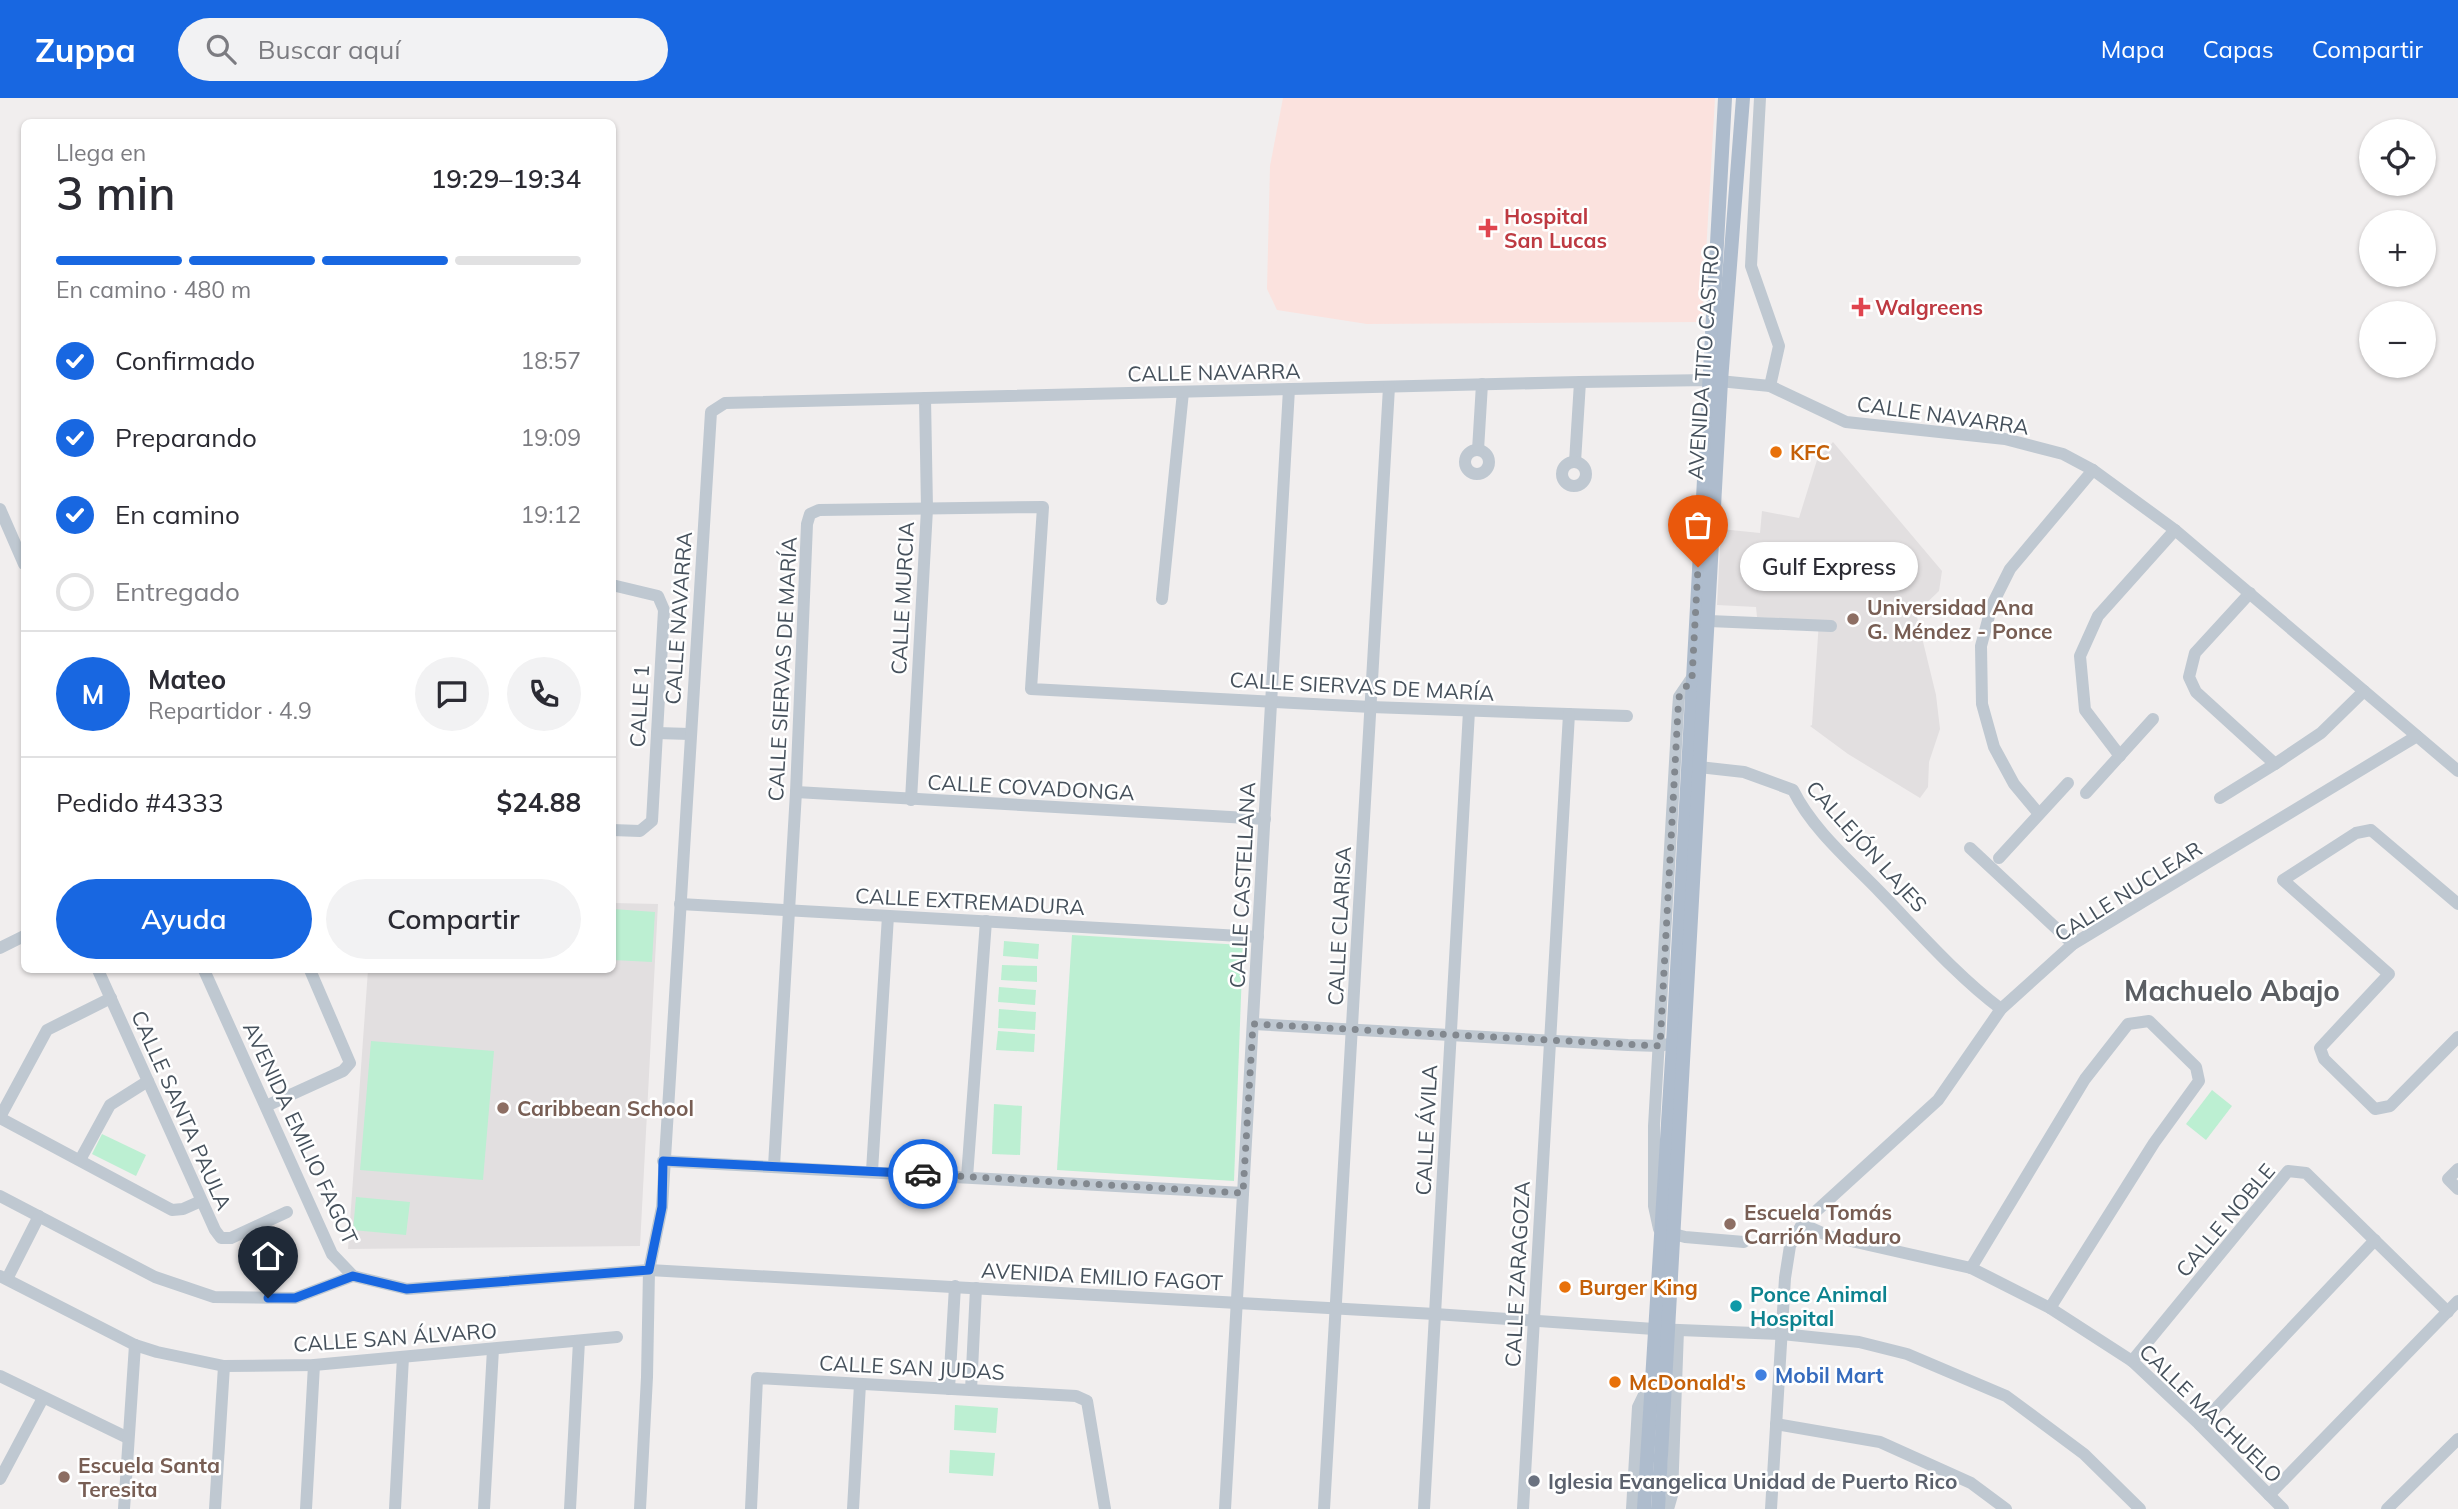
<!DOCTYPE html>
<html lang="es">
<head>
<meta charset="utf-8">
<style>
  body { margin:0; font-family:Mulish,sans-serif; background:#f2f2f3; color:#2b2b33; height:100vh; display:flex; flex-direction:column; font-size:26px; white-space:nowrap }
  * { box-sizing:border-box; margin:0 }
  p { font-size:23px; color:#7c7c81 }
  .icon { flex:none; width:38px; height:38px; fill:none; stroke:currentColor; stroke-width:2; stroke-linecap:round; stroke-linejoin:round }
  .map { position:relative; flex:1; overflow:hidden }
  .panel { position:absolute; left:21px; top:21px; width:595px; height:854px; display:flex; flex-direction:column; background:#fff; border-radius:10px; box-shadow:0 2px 5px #0004 }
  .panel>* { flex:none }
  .tools { position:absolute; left:2359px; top:21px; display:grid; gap:14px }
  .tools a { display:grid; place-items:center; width:77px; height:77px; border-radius:50%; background:#fff; box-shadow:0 2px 5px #0004; font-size:35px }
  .pin { position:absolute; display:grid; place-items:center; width:60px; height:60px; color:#fff; margin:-72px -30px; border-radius:50% 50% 50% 0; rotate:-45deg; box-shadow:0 0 7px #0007 }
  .pin .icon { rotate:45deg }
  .courier { position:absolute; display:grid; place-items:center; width:70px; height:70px; margin:-35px; border:5px solid #1867e1; border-radius:50%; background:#fff; color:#222; box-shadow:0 2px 9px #0007 }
  .bubble { position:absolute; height:49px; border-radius:24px; background:#fff; box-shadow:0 2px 5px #0004; font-size:23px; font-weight:600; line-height:49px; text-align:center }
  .summary em { font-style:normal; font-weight:600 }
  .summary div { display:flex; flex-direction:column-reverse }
  .summary { display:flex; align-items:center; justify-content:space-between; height:119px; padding:0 35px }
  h1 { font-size:46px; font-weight:600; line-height:52px }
  .bar { display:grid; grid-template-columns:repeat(4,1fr); gap:10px 7px; align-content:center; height:84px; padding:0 35px }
  .bar i { height:9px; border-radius:5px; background:#e1e1e2 }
  .bar .current { background:#1867e1 }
  .bar p { grid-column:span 4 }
  .line { display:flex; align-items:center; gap:18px; padding:0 35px; border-top:2px solid #e1e1e2 }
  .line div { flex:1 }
  .round { display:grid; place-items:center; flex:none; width:74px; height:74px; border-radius:37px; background:#f2f2f3 }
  ol { padding:0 35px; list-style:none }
  li { display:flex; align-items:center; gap:21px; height:77px }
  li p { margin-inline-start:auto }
  li .icon { padding:7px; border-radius:50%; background:#1867e1; color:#fff; stroke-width:4 }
  li:last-child { color:#7c7c81 }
  li i { width:38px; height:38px; border:4px solid #e1e1e2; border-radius:50% }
  .cta { display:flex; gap:14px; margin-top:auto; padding:14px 35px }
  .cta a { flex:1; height:80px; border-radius:42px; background:#1867e1; color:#fff; font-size:28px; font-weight:600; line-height:80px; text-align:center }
  .cta a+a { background:#f2f2f3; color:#2b2b33 }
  header { display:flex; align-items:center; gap:42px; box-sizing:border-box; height:98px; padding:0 35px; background:#1867e1; color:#fff }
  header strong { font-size:33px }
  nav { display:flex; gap:38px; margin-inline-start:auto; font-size:24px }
  .search { width:490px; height:63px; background:#f2f2f3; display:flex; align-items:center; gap:18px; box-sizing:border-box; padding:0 24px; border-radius:38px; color:#7c7c81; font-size:26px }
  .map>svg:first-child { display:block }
  .education { fill:#e2dfe0 }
  .medical { fill:#fbe2de }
  .green { fill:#bcefd2 }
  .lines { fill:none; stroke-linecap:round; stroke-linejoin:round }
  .minor { stroke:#bfc8d1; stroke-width:12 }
  .major { stroke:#aebccd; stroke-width:14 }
  .done { stroke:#82888f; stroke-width:7; stroke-dasharray:0 12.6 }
  .route { stroke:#1867e1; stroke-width:9 }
  .health-dot { fill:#e0444e; stroke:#fff; stroke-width:2.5 }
  .food-dot { fill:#e8710a; stroke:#fff; stroke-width:2.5 }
  .education-dot { fill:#8d6e63; stroke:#fff; stroke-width:2.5 }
  .culture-dot { fill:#0f9aa8; stroke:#fff; stroke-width:2.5 }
  .shop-dot { fill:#3f7fe0; stroke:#fff; stroke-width:2.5 }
  .worship-dot { fill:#6b7280; stroke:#fff; stroke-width:2.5 }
  .labels { text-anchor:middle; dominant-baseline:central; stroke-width:5; stroke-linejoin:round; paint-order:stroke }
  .health-label { font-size:21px; font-weight:bold; fill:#be3a42; stroke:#fff; text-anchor:start }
  .street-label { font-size:21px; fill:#46515c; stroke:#fff }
  .food-label { font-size:21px; font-weight:bold; fill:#c56008; stroke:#fff; text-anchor:start }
  .education-label { font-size:21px; font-weight:bold; fill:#785e54; stroke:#fff; text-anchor:start }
  .culture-label { font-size:21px; font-weight:bold; fill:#0d838f; stroke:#fff; text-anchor:start }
  .shop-label { font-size:21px; font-weight:bold; fill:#366cbe; stroke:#fff; text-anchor:start }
  .worship-label { font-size:21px; font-weight:bold; fill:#5b616d; stroke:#fff; text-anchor:start }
  .district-label { font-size:28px; font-weight:bold; fill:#5b5e63; stroke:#fff }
</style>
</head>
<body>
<header>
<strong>Zuppa</strong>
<div class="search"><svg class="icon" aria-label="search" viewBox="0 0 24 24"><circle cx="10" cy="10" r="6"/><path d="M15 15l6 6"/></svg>Buscar aquí</div>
<nav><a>Mapa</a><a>Capas</a><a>Compartir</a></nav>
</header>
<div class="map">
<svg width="2458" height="1411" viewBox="0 0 2458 1411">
  <rect width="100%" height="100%" fill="#f1eeee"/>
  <!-- education -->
  <g class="education">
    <path d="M1833,344L1942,473L1939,493L1916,515L1936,597L1940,631L1929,664L1928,689L1920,700L1848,656L1810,628L1812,627L1819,523L1757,519L1756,509L1717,507L1721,431L1760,435L1762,413L1799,420L1817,362Z"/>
    <path d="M613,805L658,806L640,1148L348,1151L368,872H612Z"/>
  </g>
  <!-- medical -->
  <path class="medical" d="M1283,0H1715L1702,224L1367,226L1277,212L1267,191L1270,68Z"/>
  <!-- green -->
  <g class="green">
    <path d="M613,811L655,814L652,864L613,862Z"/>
    <path d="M1072,837L1243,847L1234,1083L1057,1072Z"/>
    <path d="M1004,843L1039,846L1038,861L1003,858Z"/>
    <path d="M1002,867L1037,868V884L1001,882Z"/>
    <path d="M999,889L1036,892L1035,907L998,904Z"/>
    <path d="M999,911L1036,914L1035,932L998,930Z"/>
    <path d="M998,933L1035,936L1034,954L996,952Z"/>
    <path d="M371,943L494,953L483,1082L360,1072Z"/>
    <path d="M2212,992L2232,1008L2206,1042L2186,1026Z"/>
    <path d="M994,1006L1022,1008L1020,1057L992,1056Z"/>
    <path d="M102,1036L146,1057L136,1078L92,1056Z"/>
    <path d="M356,1099L410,1104L406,1137L353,1132Z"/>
    <path d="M955,1307L998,1310L996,1335L954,1332Z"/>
    <path d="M950,1352L995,1355L993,1378L949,1375Z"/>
  </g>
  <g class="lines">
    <!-- minor -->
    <g class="minor">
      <path d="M1760,0L1751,168L1779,248L1770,288"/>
      <circle cx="1477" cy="364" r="12"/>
      <path d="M1478,352L1482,286"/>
      <path d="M1575,364L1580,284"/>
      <circle cx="1574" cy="376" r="12"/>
      <path d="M0,411L24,466"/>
      <path d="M612,487L658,498L664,512L652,723L640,733L612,732"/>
      <path d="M2250,495L2195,555L2189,579L2196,594L2275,666"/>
      <path d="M1162,501L1183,294"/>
      <path d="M1709,523L1831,528"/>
      <path d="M657,635L690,636"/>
      <path d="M2120,658L2085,612L2080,558L2098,518L2175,432"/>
      <path d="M1690,668L1744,674L1793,692C1813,732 1849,762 1880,794C1919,834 1956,877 2001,911"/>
      <path d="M796,694L1265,721"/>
      <path d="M2086,695L2153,621"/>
      <path d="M2220,700L2275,666L2321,635L2364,593"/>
      <path d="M911,702L927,411L925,300"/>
      <path d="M2039,716L2014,686L1994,649L1982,606L1981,548L1992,507L2010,471L2093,372"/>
      <path d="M1970,750L2073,846"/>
      <path d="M1999,760L2068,685"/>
      <path d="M680,806L1258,839"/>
      <path d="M2458,806L2371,732L2356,735L2283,782L2389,876L2320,950L2324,961L2375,1011L2390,1008L2458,939"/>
      <path d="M0,850L24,838"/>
      <path d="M98,872L215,1132L221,1140H231L287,1114"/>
      <path d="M204,872L332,1156L353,1178L407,1191L649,1172L1435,1216L1654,1231L1782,1236L1859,1244L1907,1256L2006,1298L2084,1356L2140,1411"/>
      <path d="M1253,926L1628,947L1660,948L1668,946"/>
      <path d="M266,1008L343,973L350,965L310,872"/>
      <path d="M0,1019L47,932L111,900"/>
      <path d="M0,1020L172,1112L183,1111L201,1103"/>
      <path d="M80,1062L110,1007L148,983"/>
      <path d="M663,1063L1243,1095"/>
      <path d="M774,1068L796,694L807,426L810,416L819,412L1043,409L1031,591L1371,609L1627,618"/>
      <path d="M2458,1071L2448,1081L2458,1091"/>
      <path d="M872,1073L888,818"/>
      <path d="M967,1079L986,823"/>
      <path d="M0,1098L155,1179L214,1199L295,1200L353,1178"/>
      <path d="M1802,1126L1829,1138L1971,1170L2050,1210L2132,1263L2200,1327L2283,1411"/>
      <path d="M1659,1131L1654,1108V1028L1678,612L1679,599L1692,580"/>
      <path d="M1674,1136L1685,1139L1744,1144"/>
      <path d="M1971,1170L2085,981L2128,926L2149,923L2196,969L2199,983L2154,1045L2050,1210"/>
      <path d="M0,1178L135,1247L157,1254L224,1268L314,1267L617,1239"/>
      <path d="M7,1181L39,1118"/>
      <path d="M2132,1263L2288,1073L2306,1075L2448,1214"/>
      <path d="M0,1278L128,1340"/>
      <path d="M949,1291L955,1188"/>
      <path d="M971,1292L976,1190"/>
      <path d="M1776,1326L1880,1344L1971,1385L2006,1411"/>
      <path d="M2200,1327L2375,1142"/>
      <path d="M0,1381L43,1300"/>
      <path d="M2269,1397L2458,1203"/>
      <path d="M124,1411L135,1247"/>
      <path d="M215,1411L224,1268"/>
      <path d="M306,1411L314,1267"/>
      <path d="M395,1411L403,1259"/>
      <path d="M484,1411L493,1251"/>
      <path d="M570,1411L579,1243"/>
      <path d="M640,1411L647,1279L649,1172L662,1109L711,314L725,305L1580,284L1709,282L1770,288L1846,324L2005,341L2063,356L2093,372L2175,432L2458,673"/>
      <path d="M751,1411L757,1280L1076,1298L1087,1303L1105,1411"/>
      <path d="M853,1411L860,1286"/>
      <path d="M1225,1411L1289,291"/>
      <path d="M1324,1411L1389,289"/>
      <path d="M1424,1411L1469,613"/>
      <path d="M1523,1411L1569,616"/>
      <path d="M1632,1411L1638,1309L1652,1280"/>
      <path d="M1668,1411L1672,1397L1678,1232"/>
      <path d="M1771,1411L1785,1180L1790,1148L1802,1126L1938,1002L2001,911L2073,846L2417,638"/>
      <path d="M2387,1411L2458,1341"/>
    </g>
    <!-- major -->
    <g class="major">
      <path d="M1644,1411L1673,945L1725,0"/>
      <path d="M1658,1411L1721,283L1743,0"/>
    </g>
  </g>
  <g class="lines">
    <!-- done -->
    <path class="done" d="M923,1076L1243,1095L1253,926L1660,948L1678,612L1679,599L1692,580L1698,469"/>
    <!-- route -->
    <path class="route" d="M268,1200H295L353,1178L407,1191L649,1172L662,1109L663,1063L923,1076"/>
  </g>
  <!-- markers -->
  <g class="health-dot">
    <path d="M1484.5 119.5h7v7h7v7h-7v7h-7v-7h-7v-7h7z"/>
    <path d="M1857.5 198.5h7v7h7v7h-7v7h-7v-7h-7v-7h7z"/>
  </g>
  <g class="food-dot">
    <circle cx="1776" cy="354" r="7"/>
    <circle cx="1565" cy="1189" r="7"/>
    <circle cx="1615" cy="1284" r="7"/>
  </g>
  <g class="education-dot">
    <circle cx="1853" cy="521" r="7"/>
    <circle cx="503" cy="1010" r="7"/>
    <circle cx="1730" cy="1126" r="7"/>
    <circle cx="64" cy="1379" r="7"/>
  </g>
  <circle class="culture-dot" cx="1736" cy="1208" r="7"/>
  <circle class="shop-dot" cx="1761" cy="1277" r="7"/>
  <circle class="worship-dot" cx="1534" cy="1383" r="7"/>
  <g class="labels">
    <!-- health labels -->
    <g class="health-label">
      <text x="1504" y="118">Hospital<tspan x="1504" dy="24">San Lucas</tspan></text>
      <text x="1875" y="209">Walgreens</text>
    </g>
    <!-- street labels -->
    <g class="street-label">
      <text transform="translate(1703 264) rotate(-86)">AVENIDA TITO CASTRO</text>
      <text transform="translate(1214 274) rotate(-1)">CALLE NAVARRA</text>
      <text transform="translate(1943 317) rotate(8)">CALLE NAVARRA</text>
      <text transform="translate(902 500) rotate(-87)">CALLE MURCIA</text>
      <text transform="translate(678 520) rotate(-86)">CALLE NAVARRA</text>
      <text transform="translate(782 571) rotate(-87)">CALLE SIERVAS DE MARÍA</text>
      <text transform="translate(1362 588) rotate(3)">CALLE SIERVAS DE MARÍA</text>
      <text transform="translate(639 608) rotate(-87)">CALLE 1</text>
      <text transform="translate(1031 689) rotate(3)">CALLE COVADONGA</text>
      <text transform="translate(1867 748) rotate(48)">CALLEJÓN LAJES</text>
      <text transform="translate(1242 787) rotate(-87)">CALLE CASTELLANA</text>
      <text transform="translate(2128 793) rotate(-32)">CALLE NUCLEAR</text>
      <text transform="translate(970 803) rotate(3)">CALLE EXTREMADURA</text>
      <text transform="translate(1339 828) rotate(-87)">CALLE CLARISA</text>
      <text transform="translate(182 1012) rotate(66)">CALLE SANTA PAULA</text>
      <text transform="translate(1426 1032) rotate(-87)">CALLE ÁVILA</text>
      <text transform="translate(301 1035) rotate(65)">AVENIDA EMILIO FAGOT</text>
      <text transform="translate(2225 1122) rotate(-50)">CALLE NOBLE</text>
      <text transform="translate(1517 1176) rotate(-87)">CALLE ZARAGOZA</text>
      <text transform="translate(1102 1178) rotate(3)">AVENIDA EMILIO FAGOT</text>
      <text transform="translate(395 1239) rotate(-4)">CALLE SAN ÁLVARO</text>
      <text transform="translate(912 1269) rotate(3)">CALLE SAN JUDAS</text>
      <text transform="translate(2211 1315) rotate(44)">CALLE MACHUELO</text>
    </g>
    <!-- food labels -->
    <g class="food-label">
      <text x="1790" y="354">KFC</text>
      <text x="1579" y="1189">Burger King</text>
      <text x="1629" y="1284">McDonald's</text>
    </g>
    <!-- education labels -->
    <g class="education-label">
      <text x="1867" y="509">Universidad Ana<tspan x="1867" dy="24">G. Méndez - Ponce</tspan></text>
      <text x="517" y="1010">Caribbean School</text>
      <text x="1744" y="1114">Escuela Tomás<tspan x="1744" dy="24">Carrión Maduro</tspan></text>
      <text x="78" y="1367">Escuela Santa<tspan x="78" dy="24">Teresita</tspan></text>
    </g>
    <!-- culture labels -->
    <g class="culture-label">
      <text x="1750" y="1196">Ponce Animal<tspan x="1750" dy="24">Hospital</tspan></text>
    </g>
    <!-- shop labels -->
    <g class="shop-label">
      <text x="1775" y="1277">Mobil Mart</text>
    </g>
    <!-- worship labels -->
    <g class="worship-label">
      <text x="1548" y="1383">Iglesia Evangelica Unidad de Puerto Rico</text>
    </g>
    <!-- district labels -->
    <g class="district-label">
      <text x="2232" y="892">Machuelo Abajo</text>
    </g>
  </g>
</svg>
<div class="tools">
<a><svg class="icon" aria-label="locate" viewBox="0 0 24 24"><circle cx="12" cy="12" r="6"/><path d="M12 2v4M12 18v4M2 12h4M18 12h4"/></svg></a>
<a>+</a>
<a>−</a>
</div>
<div class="pin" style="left:1698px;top:469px;background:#ea580c"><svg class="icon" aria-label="bag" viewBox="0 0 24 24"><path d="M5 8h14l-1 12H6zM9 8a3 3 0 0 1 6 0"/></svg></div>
<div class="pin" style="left:268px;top:1200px;background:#1f2937"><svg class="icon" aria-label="home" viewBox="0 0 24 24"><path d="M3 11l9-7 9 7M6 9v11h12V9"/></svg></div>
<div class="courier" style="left:923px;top:1076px"><svg class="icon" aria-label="car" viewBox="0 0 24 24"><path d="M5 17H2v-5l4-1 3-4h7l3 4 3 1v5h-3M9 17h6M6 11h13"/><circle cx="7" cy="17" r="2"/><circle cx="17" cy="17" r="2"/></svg></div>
<div class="bubble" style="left:1740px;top:444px;width:178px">Gulf Express</div>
<section class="panel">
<div class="summary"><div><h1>3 min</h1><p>Llega en</p></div><em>19:29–19:34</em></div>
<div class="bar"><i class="current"></i><i class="current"></i><i class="current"></i><i></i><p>En camino · 480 m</p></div>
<ol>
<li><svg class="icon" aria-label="check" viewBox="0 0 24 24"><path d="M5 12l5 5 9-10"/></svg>Confirmado<p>18:57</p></li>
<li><svg class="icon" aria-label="check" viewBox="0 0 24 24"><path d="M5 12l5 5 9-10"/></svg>Preparando<p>19:09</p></li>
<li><svg class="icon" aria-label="check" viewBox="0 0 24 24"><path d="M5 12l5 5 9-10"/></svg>En camino<p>19:12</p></li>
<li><i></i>Entregado</li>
</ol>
<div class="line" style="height:126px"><b class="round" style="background:#1867e1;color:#fff">M</b><div><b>Mateo</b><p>Repartidor · 4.9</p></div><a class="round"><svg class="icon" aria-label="chat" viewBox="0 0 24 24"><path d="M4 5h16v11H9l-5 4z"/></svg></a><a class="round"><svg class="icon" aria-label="phone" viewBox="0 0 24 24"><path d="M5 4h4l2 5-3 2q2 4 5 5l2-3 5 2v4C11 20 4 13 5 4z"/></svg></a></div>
<div class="line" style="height:91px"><div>Pedido #4333</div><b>$24.88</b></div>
<div class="cta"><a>Ayuda</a><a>Compartir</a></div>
</section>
</div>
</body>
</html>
